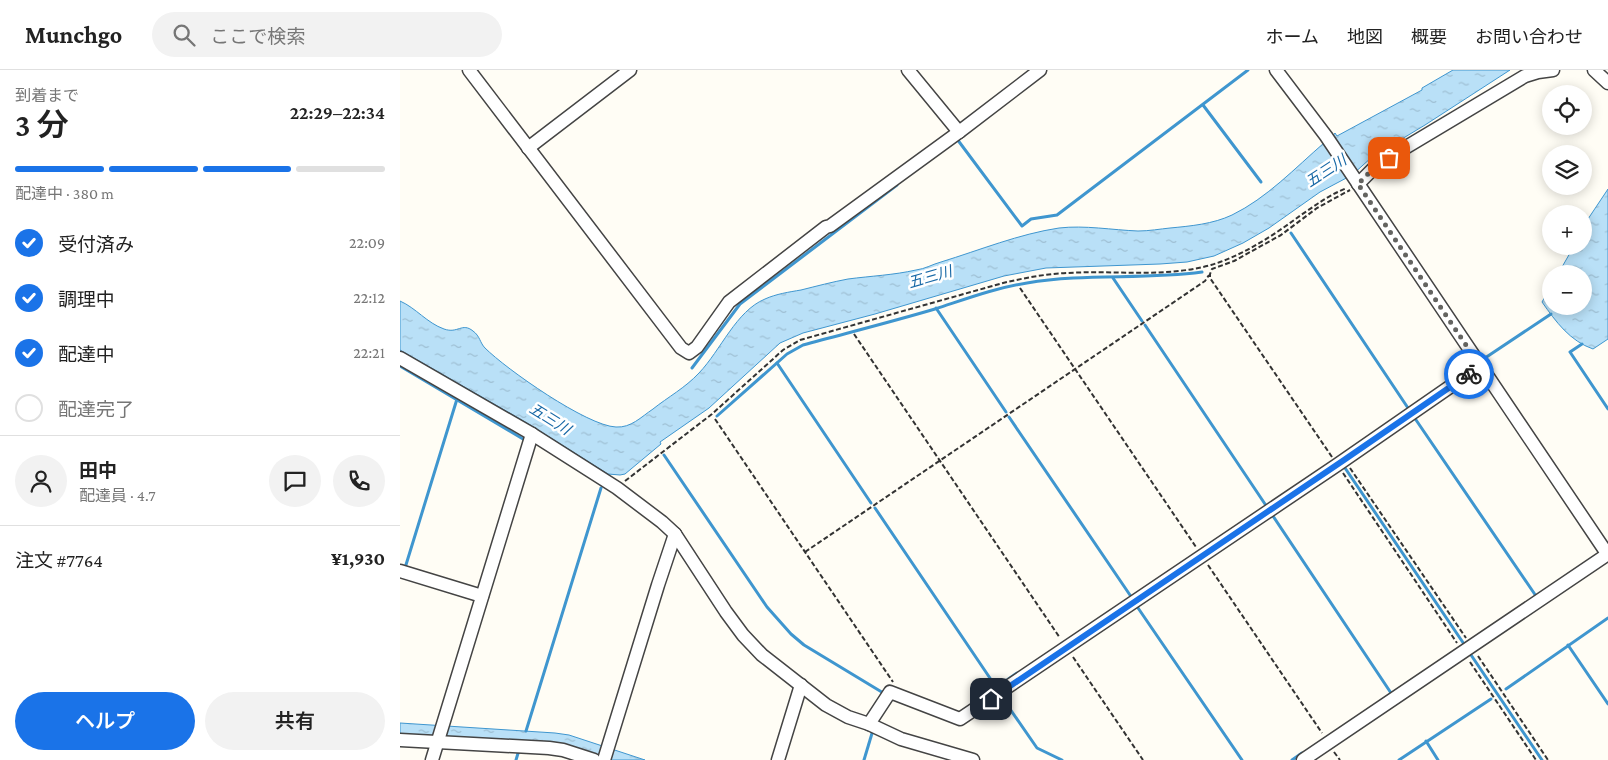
<!DOCTYPE html>
<html lang="ja">
<head>
<meta charset="utf-8">
<style>
  body { margin:0; font-family:"Crimson Pro","Noto Sans JP",serif; background:#f2f2f2; color:#222; height:100vh; display:flex; flex-direction:column; font-size:19px; white-space:nowrap }
  * { box-sizing:border-box; margin:0 }
  p { font-size:16px; color:#767676 }
  .icon { flex:none; width:28px; height:28px; fill:none; stroke:currentColor; stroke-width:2; stroke-linecap:round; stroke-linejoin:round }
  .map { position:relative; flex:1; overflow:hidden }
  .side { display:flex; flex-direction:column; background:#fff; width:400px }
  .side>* { flex:none }
  .buttons { position:absolute; left:1142px; top:15px; display:grid; gap:10px }
  .buttons a { display:grid; place-items:center; width:50px; height:50px; border-radius:50%; background:#fff; box-shadow:0 2px 12px #0003; font-size:25px }
  .pin { position:absolute; display:grid; place-items:center; width:42px; height:42px; color:#fff; margin:-21px; border-radius:10px; box-shadow:0 2px 8px #0006 }
  .courier { position:absolute; display:grid; place-items:center; width:50px; height:50px; margin:-25px; border:4px solid #1a73e8; border-radius:50%; background:#fff; color:#222; box-shadow:0 1px 6px #0007 }
  .overview em { font-style:normal; font-weight:600 }
  .overview div { display:flex; flex-direction:column-reverse }
  .overview { display:flex; align-items:center; justify-content:space-between; height:85px; padding:0 15px }
  h1 { font-size:32px; font-weight:600; line-height:38px }
  .bar { display:grid; grid-template-columns:repeat(4,1fr); gap:8px 5px; align-content:center; height:60px; padding:0 15px }
  .bar i { height:6px; border-radius:4px; background:#e0e0e0 }
  .bar .current { background:#1a73e8 }
  .bar p { grid-column:span 4 }
  .line { display:flex; align-items:center; gap:12px; padding:0 15px; border-top:1px solid #e0e0e0 }
  .line div { flex:1 }
  .round { display:grid; place-items:center; flex:none; width:52px; height:52px; border-radius:26px; background:#f2f2f2 }
  ol { padding:0 15px; list-style:none }
  li { display:flex; align-items:center; gap:15px; height:55px }
  li p { margin-inline-start:auto }
  li .icon { padding:5px; border-radius:50%; background:#1a73e8; color:#fff; stroke-width:4 }
  li:last-child { color:#767676 }
  li i { width:28px; height:28px; border:2px solid #e0e0e0; border-radius:50% }
  .button { display:flex; gap:10px; margin-top:auto; padding:10px 15px }
  .button a { flex:1; height:58px; border-radius:30px; background:#1a73e8; color:#fff; font-size:20px; font-weight:600; line-height:58px; text-align:center }
  .button a+a { background:#f2f2f2; color:#222 }
  header { display:flex; align-items:center; gap:30px; box-sizing:border-box; height:70px; padding:0 25px; background:#fff; border-bottom:1px solid #e0e0e0 }
  header strong { font-size:24px }
  nav { display:flex; gap:28px; margin-inline-start:auto; font-size:18px }
  .search { width:350px; height:45px; background:#f2f2f2; display:flex; align-items:center; gap:12px; box-sizing:border-box; padding:0 18px; border-radius:28px; color:#767676; font-size:19px }
  main { display:flex; flex:1; min-height:0 }
  .map>svg:first-child { display:block }
  .water { fill:url(#water-ripples); stroke:#3f96cf }
  .lines { fill:none; stroke-linecap:round; stroke-linejoin:round }
  .stream { stroke:#3f96cf; stroke-width:3 }
  .street-casing { stroke:#444; stroke-width:15 }
  .path { stroke:#333; stroke-width:2; stroke-dasharray:5 2.5; stroke-linecap:butt }
  .street { stroke:#fff; stroke-width:12 }
  .done { stroke:#646461; stroke-width:5; stroke-dasharray:0 9 }
  .route { stroke:#1a73e8; stroke-width:6 }
  .labels { text-anchor:middle; dominant-baseline:central; stroke-width:5; stroke-linejoin:round; paint-order:stroke }
  .water-label { font-size:15px; font-style:italic; fill:#1768a6; stroke:#fff }
</style>
</head>
<body>
<header>
<strong>Munchgo</strong>
<div class="search"><svg class="icon" aria-label="search" viewBox="0 0 24 24"><circle cx="10" cy="10" r="6"/><path d="M15 15l6 6"/></svg>ここで検索</div>
<nav><a>ホーム</a><a>地図</a><a>概要</a><a>お問い合わせ</a></nav>
</header>
<main>
<section class="side">
<div class="overview"><div><h1>3 分</h1><p>到着まで</p></div><em>22:29–22:34</em></div>
<div class="bar"><i class="current"></i><i class="current"></i><i class="current"></i><i></i><p>配達中 · 380 m</p></div>
<ol>
<li><svg class="icon" aria-label="check" viewBox="0 0 24 24"><path d="M5 12l5 5 9-10"/></svg>受付済み<p>22:09</p></li>
<li><svg class="icon" aria-label="check" viewBox="0 0 24 24"><path d="M5 12l5 5 9-10"/></svg>調理中<p>22:12</p></li>
<li><svg class="icon" aria-label="check" viewBox="0 0 24 24"><path d="M5 12l5 5 9-10"/></svg>配達中<p>22:21</p></li>
<li><i></i>配達完了</li>
</ol>
<div class="line" style="height:90px"><a class="round"><svg class="icon" aria-label="person" viewBox="0 0 24 24"><circle cx="12" cy="8" r="4"/><path d="M4 21q1-7 8-7t8 7"/></svg></a><div><b>田中</b><p>配達員 · 4.7</p></div><a class="round"><svg class="icon" aria-label="chat" viewBox="0 0 24 24"><path d="M4 5h16v11H9l-5 4z"/></svg></a><a class="round"><svg class="icon" aria-label="phone" viewBox="0 0 24 24"><path d="M5 4h4l2 5-3 2q2 4 5 5l2-3 5 2v4C11 20 4 13 5 4z"/></svg></a></div>
<div class="line" style="height:65px"><div>注文 #7764</div><b>¥1,930</b></div>
<div class="button"><a>ヘルプ</a><a>共有</a></div>
</section>
<div class="map">
<svg width="1208" height="690" viewBox="0 0 1208 690">
  <defs>
    <pattern id="water-ripples" width="26" height="14" patternUnits="userSpaceOnUse" patternTransform="scale(1.25)"><rect width="26" height="14" fill="#b9e0f7"/><path d="M2 4q2-2 4 0t4 0M15 11q2-2 4 0t4 0" fill="none" stroke="#9ebfd3"/></pattern>
  </defs>
  <rect width="100%" height="100%" fill="#fffdf5"/>
  <!-- water -->
  <g class="water">
    <path d="M1053,0H1110L1025,55L972,87L952,105L920,122L869,158L843,173L814,186L787,192L760,194L646,198L604,206L475,244L403,263L380,273L309,338L260,372L261,374L225,404L220,405L208,404L127,353L0,280V231C16,238 27,253 44,259C58,264 62,252 73,261C80,266 80,273 85,278C106,299 187,356 216,357C231,358 241,347 253,339C268,327 285,318 299,303C321,280 336,241 365,229C376,224 389,222 401,220C417,216 432,212 448,209C471,206 494,205 516,200C525,199 533,194 541,192C580,180 619,164 659,158C685,155 712,160 738,161C749,161 760,159 770,158C791,156 813,154 832,145C867,128 895,98 924,73L931,68L935,63L937,66L1022,20V18Z"/>
    <path d="M1208,119V269L1193,279C1170,271 1156,252 1142,232L1151,216V236H1184V204H1158L1174,176H1184V155Z"/>
    <path d="M0,653L155,663L169,665L245,690H203L0,666Z"/>
  </g>
  <g class="lines">
    <!-- stream -->
    <g class="stream">
      <path d="M803,35L861,112"/>
      <path d="M557,69L622,156L631,149L657,145L848,0"/>
      <path d="M891,163L1010,341"/>
      <path d="M713,208L742,251"/>
      <path d="M536,238L606,342"/>
      <path d="M745,255L867,437"/>
      <path d="M1182,274L1170,282L1208,339"/>
      <path d="M1082,290L1151,244"/>
      <path d="M377,293L471,433"/>
      <path d="M0,296L123,369"/>
      <path d="M292,298L340,234L497,115"/>
      <path d="M317,346L387,284L403,275C447,263 491,252 535,239C566,229 595,218 627,213C685,203 743,210 802,202"/>
      <path d="M609,347L732,528"/>
      <path d="M1014,347L1136,526"/>
      <path d="M264,385L367,537L391,564L404,575L485,624"/>
      <path d="M943,395L1066,577"/>
      <path d="M475,438L596,617"/>
      <path d="M871,443L991,623"/>
      <path d="M5,498L57,329"/>
      <path d="M736,535L842,690"/>
      <path d="M1168,575L1208,634"/>
      <path d="M1069,582L1142,690"/>
      <path d="M1106,619L1208,548"/>
      <path d="M587,624L617,603"/>
      <path d="M601,626L637,678L662,690"/>
      <path d="M126,661L201,418"/>
      <path d="M1026,671L1038,690"/>
      <path d="M116,690L119,680"/>
      <path d="M464,690L473,660"/>
      <path d="M892,690L902,683"/>
      <path d="M999,690L1091,629"/>
    </g>
    <defs>
      <g id="street">
        <path d="M69,0L281,278L289,283L297,277L329,232L426,157L430,156L559,62L640,0"/>
        <path d="M508,0L559,62"/>
        <path d="M876,0L926,66L1208,485"/>
        <path d="M1194,0L1208,13"/>
        <path d="M128,78L230,0"/>
        <path d="M958,114L974,98L1003,79L1125,6L1138,2L1153,0"/>
        <path d="M0,288L132,364L217,418L262,452L275,464L326,542L343,565L362,585L426,635L448,647L469,654L501,669L573,690"/>
        <path d="M0,501L82,526"/>
        <path d="M469,654L490,622L560,649L937,395L1080,296"/>
        <path d="M0,670L149,678L163,680L194,690"/>
        <path d="M32,690L132,364"/>
        <path d="M204,690L258,515L275,464"/>
        <path d="M378,690L401,615"/>
        <path d="M903,690L1208,484"/>
      </g>
    </defs>
    <!-- street casing -->
    <use href="#street" class="street-casing"/>
    <!-- path -->
    <g class="path">
      <path d="M620,218L796,477"/>
      <path d="M454,264L660,568"/>
      <path d="M315,349L493,612"/>
      <path d="M932,387L810,208V204L812,199L834,191L881,165L917,138L950,120"/>
      <path d="M950,398L1066,568"/>
      <path d="M943,403L1057,573"/>
      <path d="M225,411L312,344L383,280L400,270L603,213C624,208 645,204 667,203C715,200 765,208 811,195C844,185 874,165 901,145C916,135 929,125 947,118"/>
      <path d="M405,482L805,211L809,205"/>
      <path d="M808,495L922,663"/>
      <path d="M1078,586L1148,690"/>
      <path d="M673,587L743,690"/>
      <path d="M1070,592L1136,690"/>
      <path d="M934,682L940,690"/>
    </g>
    <!-- street -->
    <use href="#street" class="street"/>
  </g>
  <g class="lines">
    <!-- done -->
    <path class="done" d="M989,88L974,98L958,114L1080,296L1069,304"/>
    <!-- route -->
    <path class="route" d="M591,629L944,390L1069,304"/>
  </g>
  <g class="labels">
    <!-- water labels -->
    <g class="water-label">
      <text transform="translate(926 101) rotate(-33)">五三川</text>
      <text transform="translate(530 207) rotate(-16)">五三川</text>
      <text transform="translate(150 349) rotate(32)">五三川</text>
    </g>
  </g>
</svg>
<div class="buttons">
<a><svg class="icon" aria-label="locate" viewBox="0 0 24 24"><circle cx="12" cy="12" r="6"/><path d="M12 2v4M12 18v4M2 12h4M18 12h4"/></svg></a>
<a><svg class="icon" aria-label="layers" viewBox="0 0 24 24"><path d="M12 4l9 5-9 5-9-5zM3 14l9 5 9-5"/></svg></a>
<a>+</a>
<a>−</a>
</div>
<div class="pin" style="left:989px;top:88px;background:#ea580c"><svg class="icon" aria-label="bag" viewBox="0 0 24 24"><path d="M5 8h14l-1 12H6zM9 8a3 3 0 0 1 6 0"/></svg></div>
<div class="pin" style="left:591px;top:629px;background:#1f2937"><svg class="icon" aria-label="home" viewBox="0 0 24 24"><path d="M3 11l9-7 9 7M6 9v11h12V9"/></svg></div>
<div class="courier" style="left:1069px;top:304px"><svg class="icon" aria-label="bike" viewBox="0 0 24 24"><circle cx="6" cy="16" r="4"/><circle cx="18" cy="16" r="4"/><path d="M6 16l4-8h5l3 8M10 8l3 8H6M13 5h3"/></svg></div>
</div>
</main>
</body>
</html>
